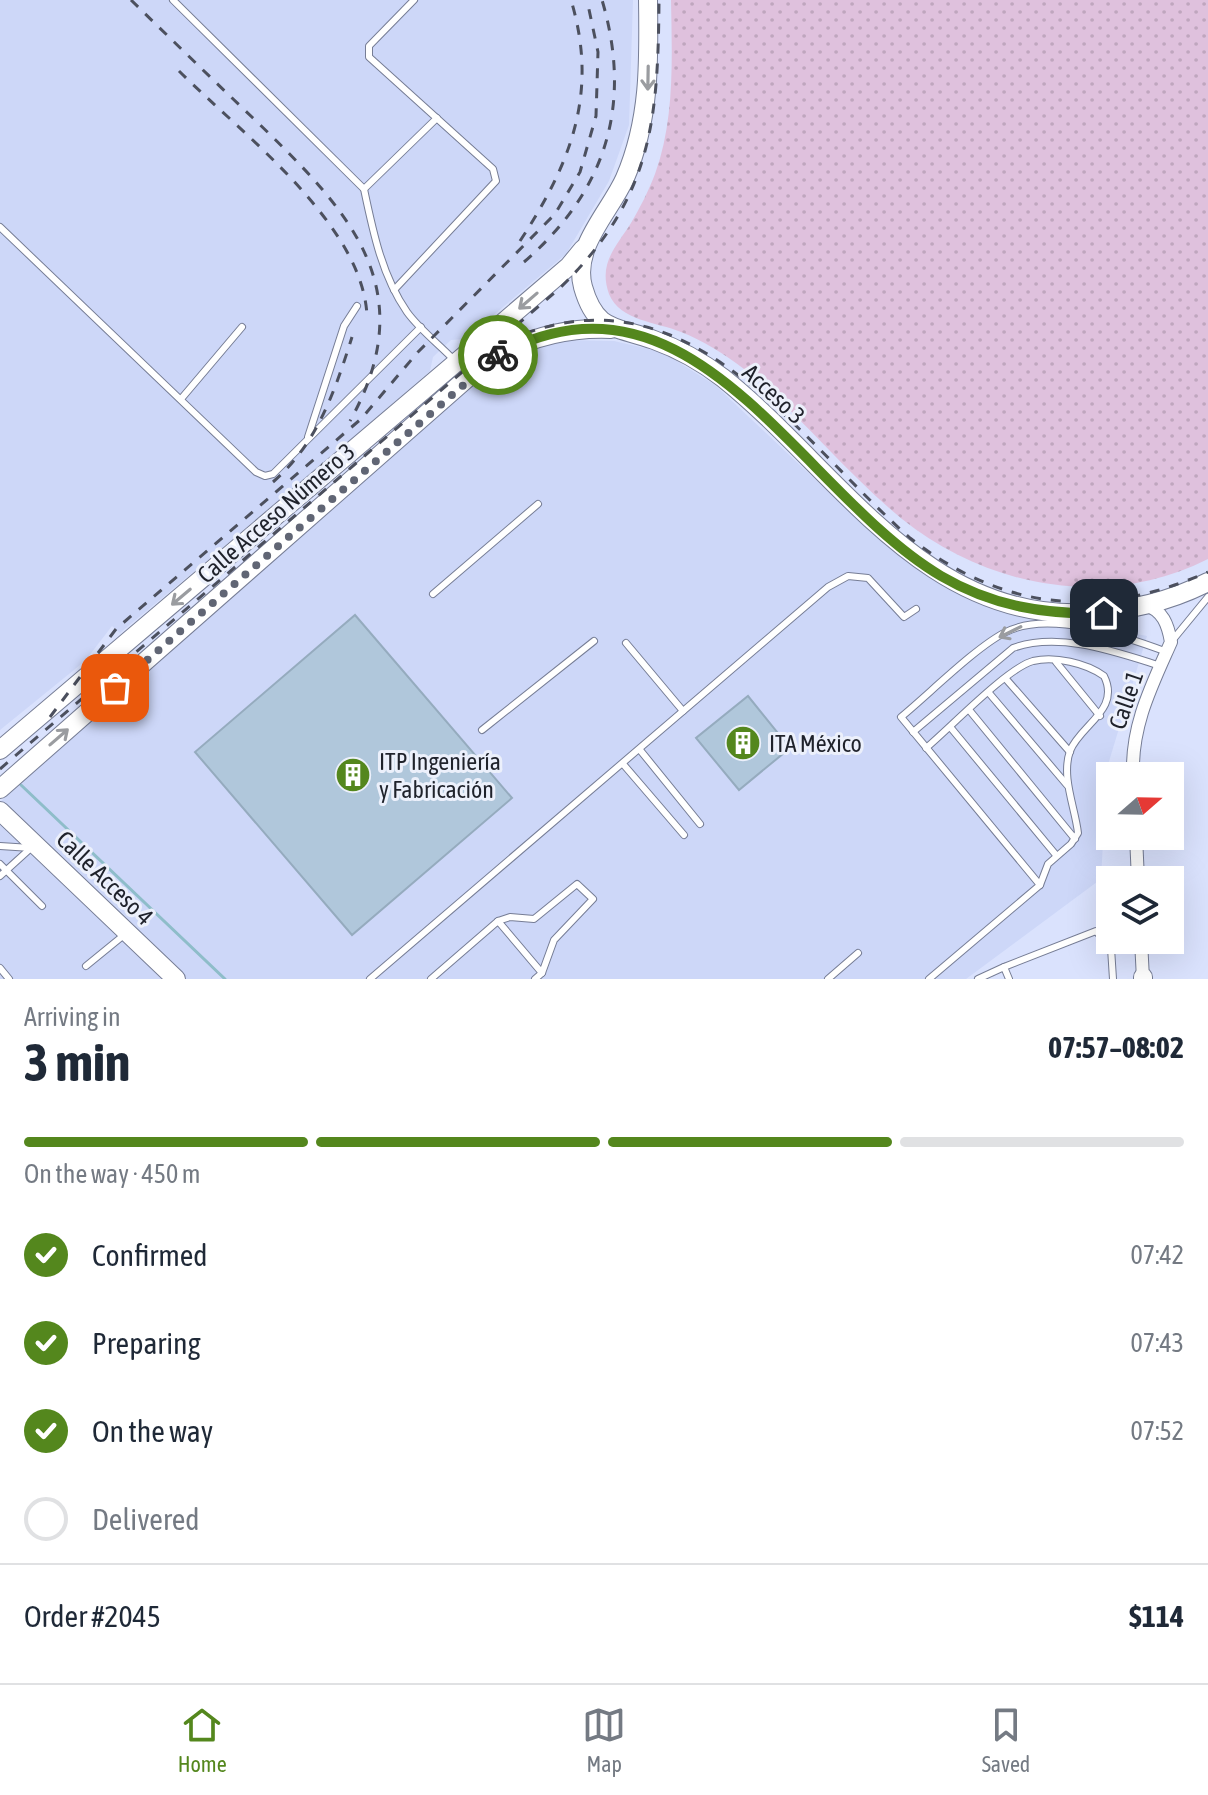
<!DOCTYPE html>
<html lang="en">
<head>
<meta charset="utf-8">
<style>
  body { margin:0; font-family:"Asap Condensed",sans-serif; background:#f6f6f7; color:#1f2937; height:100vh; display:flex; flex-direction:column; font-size:30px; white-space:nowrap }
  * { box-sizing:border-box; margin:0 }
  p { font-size:26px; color:#747a83 }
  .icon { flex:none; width:44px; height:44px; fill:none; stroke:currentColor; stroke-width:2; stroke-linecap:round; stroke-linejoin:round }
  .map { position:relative; height:979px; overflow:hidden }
  .sheet { display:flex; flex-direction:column; background:#fff; flex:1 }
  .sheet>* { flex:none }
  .needle { width:52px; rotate:70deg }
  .tools { position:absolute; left:1096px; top:762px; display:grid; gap:16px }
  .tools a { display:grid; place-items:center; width:88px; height:88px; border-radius:0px; background:#fff; box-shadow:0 8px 32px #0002; font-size:40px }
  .pin { position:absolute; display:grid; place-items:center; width:68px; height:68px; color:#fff; margin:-34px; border-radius:16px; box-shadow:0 4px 12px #0006 }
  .courier { position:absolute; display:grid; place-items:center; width:80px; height:80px; margin:-40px; border:6px solid #54871d; border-radius:50%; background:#fff; color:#222; box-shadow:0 2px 10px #0007 }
  .summary em { font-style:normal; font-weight:700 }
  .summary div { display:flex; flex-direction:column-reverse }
  .summary { display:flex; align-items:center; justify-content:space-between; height:136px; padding:0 24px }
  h1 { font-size:52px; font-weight:700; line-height:60px }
  .bar { display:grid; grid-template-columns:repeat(4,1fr); gap:12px 8px; align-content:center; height:96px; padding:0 24px }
  .bar i { height:10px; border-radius:6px; background:#e0e1e3 }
  .bar .active { background:#54871d }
  .bar p { grid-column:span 4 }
  .line { display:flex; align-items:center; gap:20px; padding:0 24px; border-top:2px solid #e0e1e3 }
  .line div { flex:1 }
  ol { padding:0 24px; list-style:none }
  li { display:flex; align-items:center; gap:24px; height:88px }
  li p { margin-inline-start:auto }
  li .icon { padding:8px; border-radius:50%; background:#54871d; color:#fff; stroke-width:4 }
  li:last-child { color:#747a83 }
  li i { width:44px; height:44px; border:4px solid #e0e1e3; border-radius:50% }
  .tabs { display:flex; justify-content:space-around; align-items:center; height:112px; border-top:2px solid #e0e1e3; background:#fff; font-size:22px; color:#747a83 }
  .tabs a { display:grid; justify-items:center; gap:4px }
  .tabs .active { color:#54871d }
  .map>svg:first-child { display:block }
  .built { fill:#cdd7f8 }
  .grass { fill:url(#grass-dots) }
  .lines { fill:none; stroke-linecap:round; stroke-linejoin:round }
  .stream { stroke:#8ebdc9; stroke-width:3 }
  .building { fill:#b0c7db; stroke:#95abbe; stroke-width:2 }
  .lane-casing { stroke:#767d95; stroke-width:8 }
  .street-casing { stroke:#767d95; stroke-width:14 }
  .secondary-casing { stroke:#767d95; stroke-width:20 }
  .lane { stroke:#fff; stroke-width:6 }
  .street { stroke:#fff; stroke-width:12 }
  .secondary { stroke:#fff; stroke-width:18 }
  .rail { stroke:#4c505e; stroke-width:3; stroke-dasharray:10 10; stroke-linecap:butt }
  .oneway { stroke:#9a9ca0 }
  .done { stroke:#606574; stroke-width:8; stroke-dasharray:0 14.4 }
  .route { stroke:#54871d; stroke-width:10 }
  .labels { text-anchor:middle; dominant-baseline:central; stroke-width:6; stroke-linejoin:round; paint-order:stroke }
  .street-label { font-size:24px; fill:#1f222b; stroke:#ecf0fb }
  .poi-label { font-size:24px; fill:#1f222b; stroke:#ecf0fb; text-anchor:start }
</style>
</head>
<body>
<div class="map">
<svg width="1208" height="979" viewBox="0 0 1208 979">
  <defs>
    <pattern id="grass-dots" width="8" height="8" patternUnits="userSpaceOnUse" patternTransform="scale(2)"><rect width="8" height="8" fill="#dfc1dd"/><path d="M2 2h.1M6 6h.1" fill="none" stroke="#bfa6be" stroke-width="1.8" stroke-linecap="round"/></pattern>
  </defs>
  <rect width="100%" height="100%" fill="#dae2fd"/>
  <!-- built -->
  <g class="built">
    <path d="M0,0H633L629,125L609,181L566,254L465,339L451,340L433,357L430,371L324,463L120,633L112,626L85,661L0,730Z"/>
    <path d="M565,340L614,341L662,352L715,385L876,537L938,581L1013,610L1147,636L1107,768L1101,879L966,979H0V802L501,357Z"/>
  </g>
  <!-- grass -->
  <path class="grass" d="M671,0H1208V559C1107,610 988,588 902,519C846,473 800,414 744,369C726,355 702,340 681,332C657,322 620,321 609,294C598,263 616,247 631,223C640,208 649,190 655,174C675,119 672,58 671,0Z"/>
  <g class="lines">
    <!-- stream -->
    <path class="stream" d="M21,785L225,979"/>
  </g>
  <!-- building -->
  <g class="building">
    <path d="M355,615L512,798L352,935L195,752Z"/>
    <path d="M748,696L790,748L739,790L696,738Z"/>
  </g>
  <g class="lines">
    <defs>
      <g id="lane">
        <path d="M173,0L364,189C373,232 382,276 407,312C420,330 440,345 455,361"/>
        <path d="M364,189L437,118"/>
        <path d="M0,227L256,472L265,476L273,474L421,327"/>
        <path d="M394,290L496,181L493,169L369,57V46L414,0"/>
        <path d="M181,399L242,327"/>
        <path d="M308,437L344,326L357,306"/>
        <path d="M433,594L538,504"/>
        <path d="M1171,642L1208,597"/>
        <path d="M626,643L683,711"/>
        <path d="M1056,662L1100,716"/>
        <path d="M1006,679L1070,752"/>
        <path d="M989,693L1067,785"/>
        <path d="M970,711L1075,839"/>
        <path d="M951,728L1056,855"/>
        <path d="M482,730L594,641"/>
        <path d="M913,732L1013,648C1059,631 1116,652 1161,666"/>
        <path d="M926,748C949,729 1007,668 1033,661C1055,656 1086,663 1104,676C1121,710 1080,725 1070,751C1061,777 1075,807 1078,833L1071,844L1048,864L1040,885"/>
        <path d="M640,750L700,824"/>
        <path d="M623,764L684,835"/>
        <path d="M0,846L31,848"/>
        <path d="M0,864L42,906"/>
        <path d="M0,876L32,847"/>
        <path d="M498,921L510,917L534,919L577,884L593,899L554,940L542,973"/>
        <path d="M86,966L124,935"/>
        <path d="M1004,967L1096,931L1111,948L1113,979"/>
        <path d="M0,968L9,979"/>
        <path d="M370,979L828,587L848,576L868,578L904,617L916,609"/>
        <path d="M431,979L498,921L542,973L535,979"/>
        <path d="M828,979L858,953"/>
        <path d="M929,979L1040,885L901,717C928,695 977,646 1006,632C1049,610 1124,636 1167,652"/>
        <path d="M978,979L1004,967L1009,979"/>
      </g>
      <g id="street">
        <path d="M1133,776C1131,726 1151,687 1171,642C1168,625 1163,610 1145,605"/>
        <path d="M1136,836L1138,880"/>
        <path d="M1141,940L1143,979"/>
      </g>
      <g id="secondary">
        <path d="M648,0C649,62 650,120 625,178C610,212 572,247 583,287C596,333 617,326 654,340C679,349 702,362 723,378C836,468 923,621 1086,613C1128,611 1171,601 1208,582"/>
        <path d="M0,750L492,332L569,266L583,249"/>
        <path d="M0,789L481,366C521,339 563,327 611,329"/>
        <path d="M0,811L176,979"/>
        <path d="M1143,979V977"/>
      </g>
    </defs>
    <!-- lane casing -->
    <use href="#lane" class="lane-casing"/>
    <!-- street casing -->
    <use href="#street" class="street-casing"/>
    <!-- secondary casing -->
    <use href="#secondary" class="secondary-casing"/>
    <!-- lane -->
    <use href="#lane" class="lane"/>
    <!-- street -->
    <use href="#street" class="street"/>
    <!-- secondary -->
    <use href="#secondary" class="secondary"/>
    <!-- rail -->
    <g class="rail">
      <path d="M131,0C171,39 212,79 253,118C346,208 425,286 350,421"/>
      <path d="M179,71C241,133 363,224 367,316"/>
      <path d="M520,241C571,163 599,93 571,0"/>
      <path d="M524,262C606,191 633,105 602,0"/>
      <path d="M507,341C686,260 792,434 910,538C1004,611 1099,620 1208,572"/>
      <path d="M273,482C317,444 335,391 352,337"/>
      <path d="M296,505L327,458"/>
      <path d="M50,717L116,629L361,419L418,352L555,214L580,172L596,116L598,52L587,0"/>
      <path d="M0,769L560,288C652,198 658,122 659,0"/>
    </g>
  </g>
  <!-- one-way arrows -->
  <defs><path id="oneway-shaft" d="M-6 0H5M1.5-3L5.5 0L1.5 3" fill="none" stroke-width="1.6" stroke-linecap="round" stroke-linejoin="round" transform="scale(2)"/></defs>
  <g class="oneway">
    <use href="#oneway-shaft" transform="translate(648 78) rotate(91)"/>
    <use href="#oneway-shaft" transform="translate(528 301) rotate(139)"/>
    <use href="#oneway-shaft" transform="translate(181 597) rotate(140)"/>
    <use href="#oneway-shaft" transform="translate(1010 632) rotate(154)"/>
    <use href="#oneway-shaft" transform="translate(59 737) rotate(-41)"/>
  </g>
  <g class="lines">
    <!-- done -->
    <path class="done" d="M115,688L498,355"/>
    <!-- route -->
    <path class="route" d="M498,355C694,249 800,493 941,576C992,606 1046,615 1104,613"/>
  </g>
  <!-- icons -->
  <defs>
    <symbol id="building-disc" viewBox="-11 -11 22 22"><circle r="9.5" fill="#54871d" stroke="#ecf0fb"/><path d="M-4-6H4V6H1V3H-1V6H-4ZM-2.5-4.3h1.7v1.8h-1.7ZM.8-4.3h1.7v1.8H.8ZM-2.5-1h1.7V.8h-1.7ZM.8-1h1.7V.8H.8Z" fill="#fff"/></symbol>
  </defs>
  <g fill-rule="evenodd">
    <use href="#building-disc" x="723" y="723" width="40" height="40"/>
    <use href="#building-disc" x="333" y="755" width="40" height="40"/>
  </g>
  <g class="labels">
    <!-- street labels -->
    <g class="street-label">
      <text transform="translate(774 394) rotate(43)">Acceso 3</text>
      <text transform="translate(276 513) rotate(-41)">Calle Acceso Número 3</text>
      <text transform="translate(1126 700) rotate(-71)">Calle 1</text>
      <text transform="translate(105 878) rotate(44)">Calle Acceso 4</text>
    </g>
    <!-- poi labels -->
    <g class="poi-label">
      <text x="769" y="743">ITA México</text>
      <text x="379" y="761">ITP Ingeniería<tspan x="379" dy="28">y Fabricación</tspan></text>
    </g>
  </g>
</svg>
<div class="tools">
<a><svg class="needle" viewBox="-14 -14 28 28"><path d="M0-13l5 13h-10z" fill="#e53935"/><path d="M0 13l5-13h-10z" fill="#747a83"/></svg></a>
<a><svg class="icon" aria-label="layers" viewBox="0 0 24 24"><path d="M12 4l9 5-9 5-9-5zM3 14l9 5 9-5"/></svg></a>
</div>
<div class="pin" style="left:115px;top:688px;background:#ea580c"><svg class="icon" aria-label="bag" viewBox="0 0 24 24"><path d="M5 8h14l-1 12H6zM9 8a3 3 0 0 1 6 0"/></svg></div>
<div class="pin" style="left:1104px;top:613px;background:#1f2937"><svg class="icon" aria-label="home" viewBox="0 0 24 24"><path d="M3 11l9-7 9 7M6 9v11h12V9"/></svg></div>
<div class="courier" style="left:498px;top:355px"><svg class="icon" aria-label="bike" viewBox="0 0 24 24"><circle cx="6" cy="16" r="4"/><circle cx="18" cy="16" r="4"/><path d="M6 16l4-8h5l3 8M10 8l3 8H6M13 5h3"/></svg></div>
</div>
<section class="sheet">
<div class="summary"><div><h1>3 min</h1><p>Arriving in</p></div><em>07:57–08:02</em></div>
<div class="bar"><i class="active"></i><i class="active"></i><i class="active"></i><i></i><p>On the way · 450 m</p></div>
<ol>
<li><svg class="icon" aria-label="check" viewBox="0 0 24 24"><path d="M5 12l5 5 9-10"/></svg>Confirmed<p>07:42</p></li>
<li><svg class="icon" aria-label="check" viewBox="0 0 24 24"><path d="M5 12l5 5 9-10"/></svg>Preparing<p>07:43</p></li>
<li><svg class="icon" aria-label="check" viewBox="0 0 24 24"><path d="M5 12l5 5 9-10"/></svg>On the way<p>07:52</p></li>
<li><i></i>Delivered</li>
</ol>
<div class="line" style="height:104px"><div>Order #2045</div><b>$114</b></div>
</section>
<nav class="tabs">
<a class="active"><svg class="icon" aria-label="home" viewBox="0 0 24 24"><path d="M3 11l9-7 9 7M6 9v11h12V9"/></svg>Home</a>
<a><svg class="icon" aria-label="map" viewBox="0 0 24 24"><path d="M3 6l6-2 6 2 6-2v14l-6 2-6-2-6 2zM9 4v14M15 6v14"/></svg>Map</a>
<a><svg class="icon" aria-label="saved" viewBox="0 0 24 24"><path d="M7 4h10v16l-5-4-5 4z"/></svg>Saved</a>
</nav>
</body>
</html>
